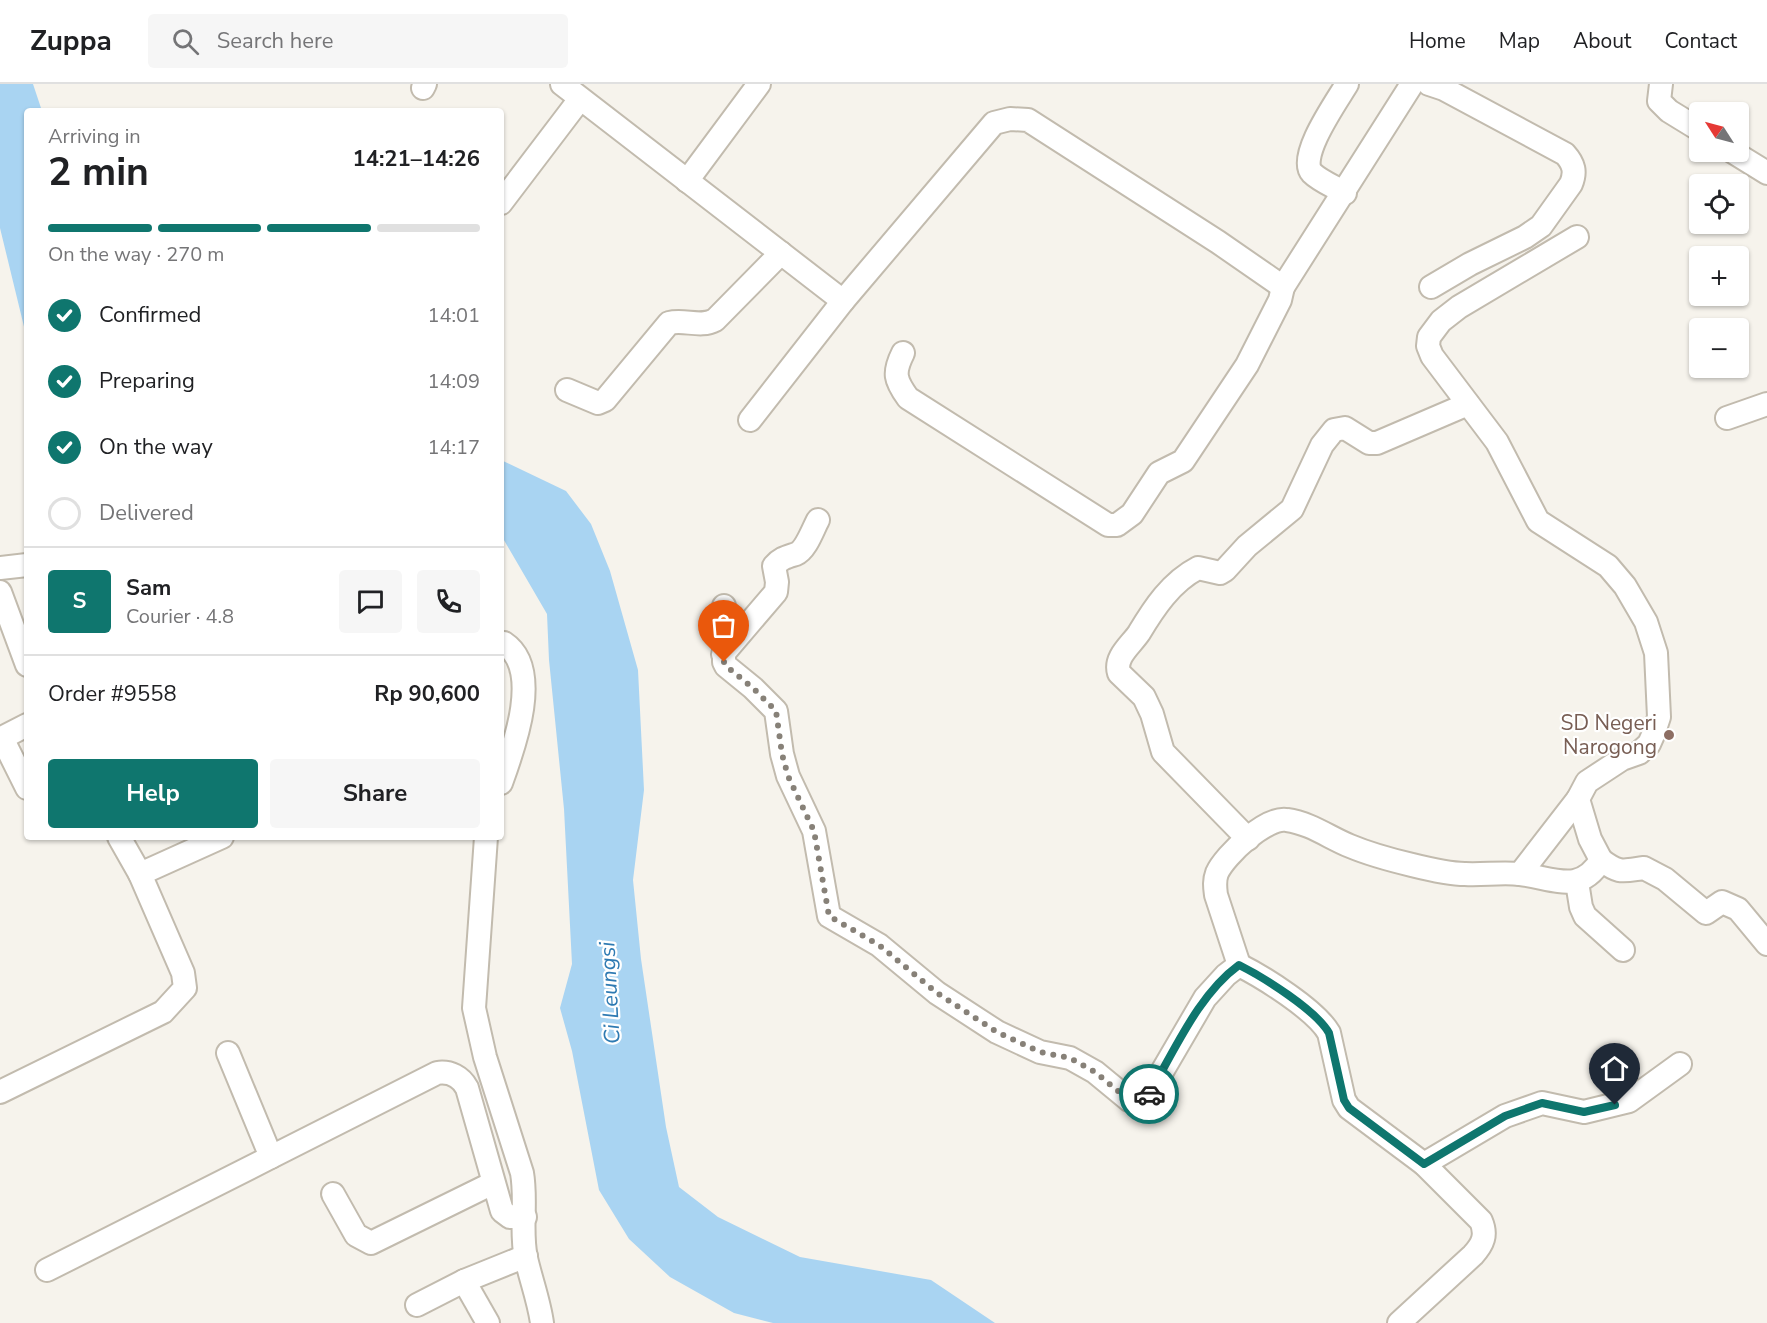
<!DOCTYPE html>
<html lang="en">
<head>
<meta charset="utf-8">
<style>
  body { margin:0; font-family:"Nunito Sans",sans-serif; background:#f6f6f6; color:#202124; height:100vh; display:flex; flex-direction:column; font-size:22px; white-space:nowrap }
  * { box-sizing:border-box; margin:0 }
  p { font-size:20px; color:#757577 }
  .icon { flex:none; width:33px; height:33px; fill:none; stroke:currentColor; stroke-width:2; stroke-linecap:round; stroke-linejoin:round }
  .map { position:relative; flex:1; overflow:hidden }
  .side { position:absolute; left:24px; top:24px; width:480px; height:732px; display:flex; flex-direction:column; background:#fff; border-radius:6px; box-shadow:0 2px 4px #0004 }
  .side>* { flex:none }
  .needle { width:39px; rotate:306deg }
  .fabs { position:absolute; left:1689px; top:18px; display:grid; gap:12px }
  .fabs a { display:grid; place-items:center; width:60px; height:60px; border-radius:6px; background:#fff; box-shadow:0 2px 4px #0004; font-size:30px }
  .pin { position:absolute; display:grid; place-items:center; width:51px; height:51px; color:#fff; margin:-62px -26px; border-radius:50% 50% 50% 0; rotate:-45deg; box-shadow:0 0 6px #0007 }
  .pin .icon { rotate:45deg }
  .courier { position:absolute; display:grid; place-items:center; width:60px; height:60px; margin:-30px; border:4px solid #0f766e; border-radius:50%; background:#fff; color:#222; box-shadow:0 2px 8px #0007 }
  .summary em { font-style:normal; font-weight:700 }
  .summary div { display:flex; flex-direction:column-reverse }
  .summary { display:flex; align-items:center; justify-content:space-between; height:102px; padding:0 24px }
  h1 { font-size:39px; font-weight:700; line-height:45px }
  .bar { display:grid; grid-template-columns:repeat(4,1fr); gap:9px 6px; align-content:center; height:72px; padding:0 24px }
  .bar i { height:8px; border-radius:4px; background:#e0e0e0 }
  .bar .on { background:#0f766e }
  .bar p { grid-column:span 4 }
  .line { display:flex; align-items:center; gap:15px; padding:0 24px; border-top:2px solid #e0e0e0 }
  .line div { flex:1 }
  .round { display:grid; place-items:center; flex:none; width:63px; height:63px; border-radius:6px; background:#f6f6f6 }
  ol { padding:0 24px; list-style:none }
  li { display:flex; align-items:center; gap:18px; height:66px }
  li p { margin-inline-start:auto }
  li .icon { padding:6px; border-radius:50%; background:#0f766e; color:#fff; stroke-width:4 }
  li:last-child { color:#757577 }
  li i { width:33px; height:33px; border:3px solid #e0e0e0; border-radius:50% }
  .cta { display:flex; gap:12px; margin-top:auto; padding:12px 24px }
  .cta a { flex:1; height:69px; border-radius:6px; background:#0f766e; color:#fff; font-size:24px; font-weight:700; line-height:69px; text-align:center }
  .cta a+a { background:#f6f6f6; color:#202124 }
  header { display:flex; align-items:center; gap:36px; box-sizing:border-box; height:84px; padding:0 30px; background:#fff; border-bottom:2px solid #e0e0e0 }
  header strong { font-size:28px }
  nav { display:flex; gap:33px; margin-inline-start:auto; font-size:21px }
  .search { width:420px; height:54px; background:#f6f6f6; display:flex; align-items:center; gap:15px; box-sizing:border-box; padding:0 21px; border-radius:6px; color:#757577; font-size:22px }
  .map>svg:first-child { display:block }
  .water { fill:#a9d4f2 }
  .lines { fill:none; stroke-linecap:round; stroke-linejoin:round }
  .minor-casing { stroke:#c2bbae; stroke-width:26 }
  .minor { stroke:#fff; stroke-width:22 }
  .done { stroke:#878178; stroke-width:6; stroke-dasharray:0 10.8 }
  .route { stroke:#0f766e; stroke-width:8 }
  .education-dot { fill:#8d6e63; stroke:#fff; stroke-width:2 }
  .labels { text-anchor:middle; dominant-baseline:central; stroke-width:4.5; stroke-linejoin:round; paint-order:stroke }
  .education-label { font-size:21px; fill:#785e54; stroke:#fff; text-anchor:end }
  .water-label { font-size:22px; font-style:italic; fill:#2e7ab2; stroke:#fff }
</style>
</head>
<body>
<header>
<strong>Zuppa</strong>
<div class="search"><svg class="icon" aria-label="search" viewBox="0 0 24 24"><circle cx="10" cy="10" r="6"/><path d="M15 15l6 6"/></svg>Search here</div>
<nav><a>Home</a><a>Map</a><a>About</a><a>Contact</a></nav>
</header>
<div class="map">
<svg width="1767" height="1239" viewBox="0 0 1767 1239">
  <rect width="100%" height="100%" fill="#f6f3ec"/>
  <!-- water -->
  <g class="water">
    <path d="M0,0H33L42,27H27V255L0,144Z"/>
    <path d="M501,376L566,407L591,440L610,487L638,586L644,706L633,796L641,875L666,1043L679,1103L718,1133L800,1173L931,1196L995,1239H773L734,1229L670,1193L629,1155L599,1106L572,967L560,924L572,880L564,725L549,576L547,530L501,451Z"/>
  </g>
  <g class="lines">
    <defs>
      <g id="minor">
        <path d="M562,0L843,217L994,39L1010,35L1028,36L1218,158L1283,203L1412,0"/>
        <path d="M1429,0L1444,5L1565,70C1574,80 1576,88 1571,100L1541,142L1525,153L1470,180L1431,203"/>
        <path d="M1661,0L1659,17L1669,27L1700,46"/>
        <path d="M423,4L425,0"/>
        <path d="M1733,68L1767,89"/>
        <path d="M687,97L759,0"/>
        <path d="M1345,109C1335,103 1320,97 1312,89C1297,73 1337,17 1347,0"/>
        <path d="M501,119L580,15"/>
        <path d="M903,269C893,289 895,296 908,314L1108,441H1117L1132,430L1159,389L1183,377L1247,281L1280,216L1283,203"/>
        <path d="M567,306L598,319L605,316L669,239C685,235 700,244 715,236L781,169"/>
        <path d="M1727,334L1767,320"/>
        <path d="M750,336L843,217"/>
        <path d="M0,484L27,481"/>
        <path d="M0,508L27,581"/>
        <path d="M724,522V578L726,582L753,604L776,627L782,670L788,692L814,747L829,832L879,861L937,909L997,948L1040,968L1070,974L1095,988L1129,1016L1139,1020L1149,1010L1205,914L1226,891L1239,881C1263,893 1316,926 1329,949L1344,1016L1349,1024L1424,1080L1481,1137C1487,1151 1483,1160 1473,1171L1399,1239"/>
        <path d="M723,570L776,508L777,498L774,482C781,474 787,473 796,470C806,466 813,445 818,436"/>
        <path d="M2,654L27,704"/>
        <path d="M0,655L27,641"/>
        <path d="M501,699C514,663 543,585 504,559"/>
        <path d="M119,753L140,790L222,753"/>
        <path d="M486,753L474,924L485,973L522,1089C527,1117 520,1147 526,1174C531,1196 539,1217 542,1239"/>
        <path d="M1248,755L1163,668L1152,630L1144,613L1119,589C1114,573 1131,561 1139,549C1154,524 1171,498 1198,484L1220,489L1225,486L1247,462L1292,425L1322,361L1334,346L1345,344L1369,359H1377L1468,320"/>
        <path d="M1601,776C1620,790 1622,787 1644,784L1665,795L1706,829L1722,818L1738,825L1767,860"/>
        <path d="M1520,790L1578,715"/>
        <path d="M1577,798L1581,823L1585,832L1623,866"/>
        <path d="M1239,881L1216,811C1215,803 1214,797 1217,789C1225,771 1267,732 1287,736C1310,739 1330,754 1350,762C1369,770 1391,776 1412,781C1428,785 1448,790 1465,790C1483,791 1502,788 1520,790C1554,794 1580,811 1601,776L1590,755L1578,715L1587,698L1622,675L1639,669L1649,660L1653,651L1659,633L1656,569L1646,538L1625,502L1608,482L1538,437L1497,358L1432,272L1428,262L1429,253L1441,237L1459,223L1577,153"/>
        <path d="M0,1008L163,928L185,904L183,889L140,790"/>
        <path d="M271,1073L437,989C450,987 461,993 467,1004L502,1127L510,1133H525"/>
        <path d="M1424,1080L1505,1032L1542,1019L1584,1028L1629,1017L1680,980"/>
        <path d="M333,1110L356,1151L371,1159L493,1099"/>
        <path d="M47,1186L271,1073L228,969"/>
        <path d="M464,1197L488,1239"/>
        <path d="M417,1221L464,1197L526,1172"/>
      </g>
    </defs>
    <!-- minor casing -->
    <use href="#minor" class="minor-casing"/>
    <!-- minor -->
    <use href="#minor" class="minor"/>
  </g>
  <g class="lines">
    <!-- done -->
    <path class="done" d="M724,578L726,582L753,604L776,627L782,670L788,692L814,747L829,832L879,861L937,909L997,948L1040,968L1070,974L1095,988L1129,1016L1138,1020L1149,1010"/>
    <!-- route -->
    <path class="route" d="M1149,1010C1175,966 1198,911 1239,881C1263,893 1316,926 1329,949L1344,1016L1349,1024L1424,1080L1505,1032L1542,1019L1584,1028L1615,1021"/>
  </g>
  <!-- markers -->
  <circle class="education-dot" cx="1669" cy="651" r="6"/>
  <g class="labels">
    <!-- education labels -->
    <g class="education-label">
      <text x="1657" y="639">SD Negeri<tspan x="1657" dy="24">Narogong</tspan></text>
    </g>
    <!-- water labels -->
    <g class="water-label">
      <text transform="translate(610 909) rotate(-93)">Ci Leungsi</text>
    </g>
  </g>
</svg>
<div class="fabs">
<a><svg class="needle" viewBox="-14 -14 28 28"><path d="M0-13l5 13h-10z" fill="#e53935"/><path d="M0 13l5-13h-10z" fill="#757577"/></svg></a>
<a><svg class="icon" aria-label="locate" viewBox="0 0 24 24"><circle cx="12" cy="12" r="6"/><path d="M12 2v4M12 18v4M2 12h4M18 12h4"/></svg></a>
<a>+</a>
<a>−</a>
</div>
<div class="pin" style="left:724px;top:578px;background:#ea580c"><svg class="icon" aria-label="bag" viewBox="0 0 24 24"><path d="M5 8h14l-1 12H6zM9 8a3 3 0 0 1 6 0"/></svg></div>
<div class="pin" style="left:1615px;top:1021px;background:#1f2937"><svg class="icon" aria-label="home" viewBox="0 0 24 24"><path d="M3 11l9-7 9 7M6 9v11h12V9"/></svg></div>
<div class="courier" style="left:1149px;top:1010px"><svg class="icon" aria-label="car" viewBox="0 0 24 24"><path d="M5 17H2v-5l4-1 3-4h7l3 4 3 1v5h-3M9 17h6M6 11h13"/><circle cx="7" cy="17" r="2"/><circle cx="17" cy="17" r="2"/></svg></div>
<section class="side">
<div class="summary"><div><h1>2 min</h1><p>Arriving in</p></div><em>14:21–14:26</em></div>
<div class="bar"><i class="on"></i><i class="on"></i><i class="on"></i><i></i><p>On the way · 270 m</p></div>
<ol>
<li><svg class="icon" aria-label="check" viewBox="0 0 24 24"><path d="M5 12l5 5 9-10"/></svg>Confirmed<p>14:01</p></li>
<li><svg class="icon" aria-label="check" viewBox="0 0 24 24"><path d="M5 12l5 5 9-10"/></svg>Preparing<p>14:09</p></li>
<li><svg class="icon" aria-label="check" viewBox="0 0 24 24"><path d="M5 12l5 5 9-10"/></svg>On the way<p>14:17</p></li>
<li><i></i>Delivered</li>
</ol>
<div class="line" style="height:108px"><b class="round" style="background:#0f766e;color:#fff">S</b><div><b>Sam</b><p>Courier · 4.8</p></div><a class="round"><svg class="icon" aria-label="chat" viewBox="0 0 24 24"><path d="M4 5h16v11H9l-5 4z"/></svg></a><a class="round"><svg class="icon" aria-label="phone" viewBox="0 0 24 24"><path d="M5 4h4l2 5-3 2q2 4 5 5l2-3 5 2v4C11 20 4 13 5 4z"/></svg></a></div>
<div class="line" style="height:78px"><div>Order #9558</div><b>Rp 90,600</b></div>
<div class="cta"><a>Help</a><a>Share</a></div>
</section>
</div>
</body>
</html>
